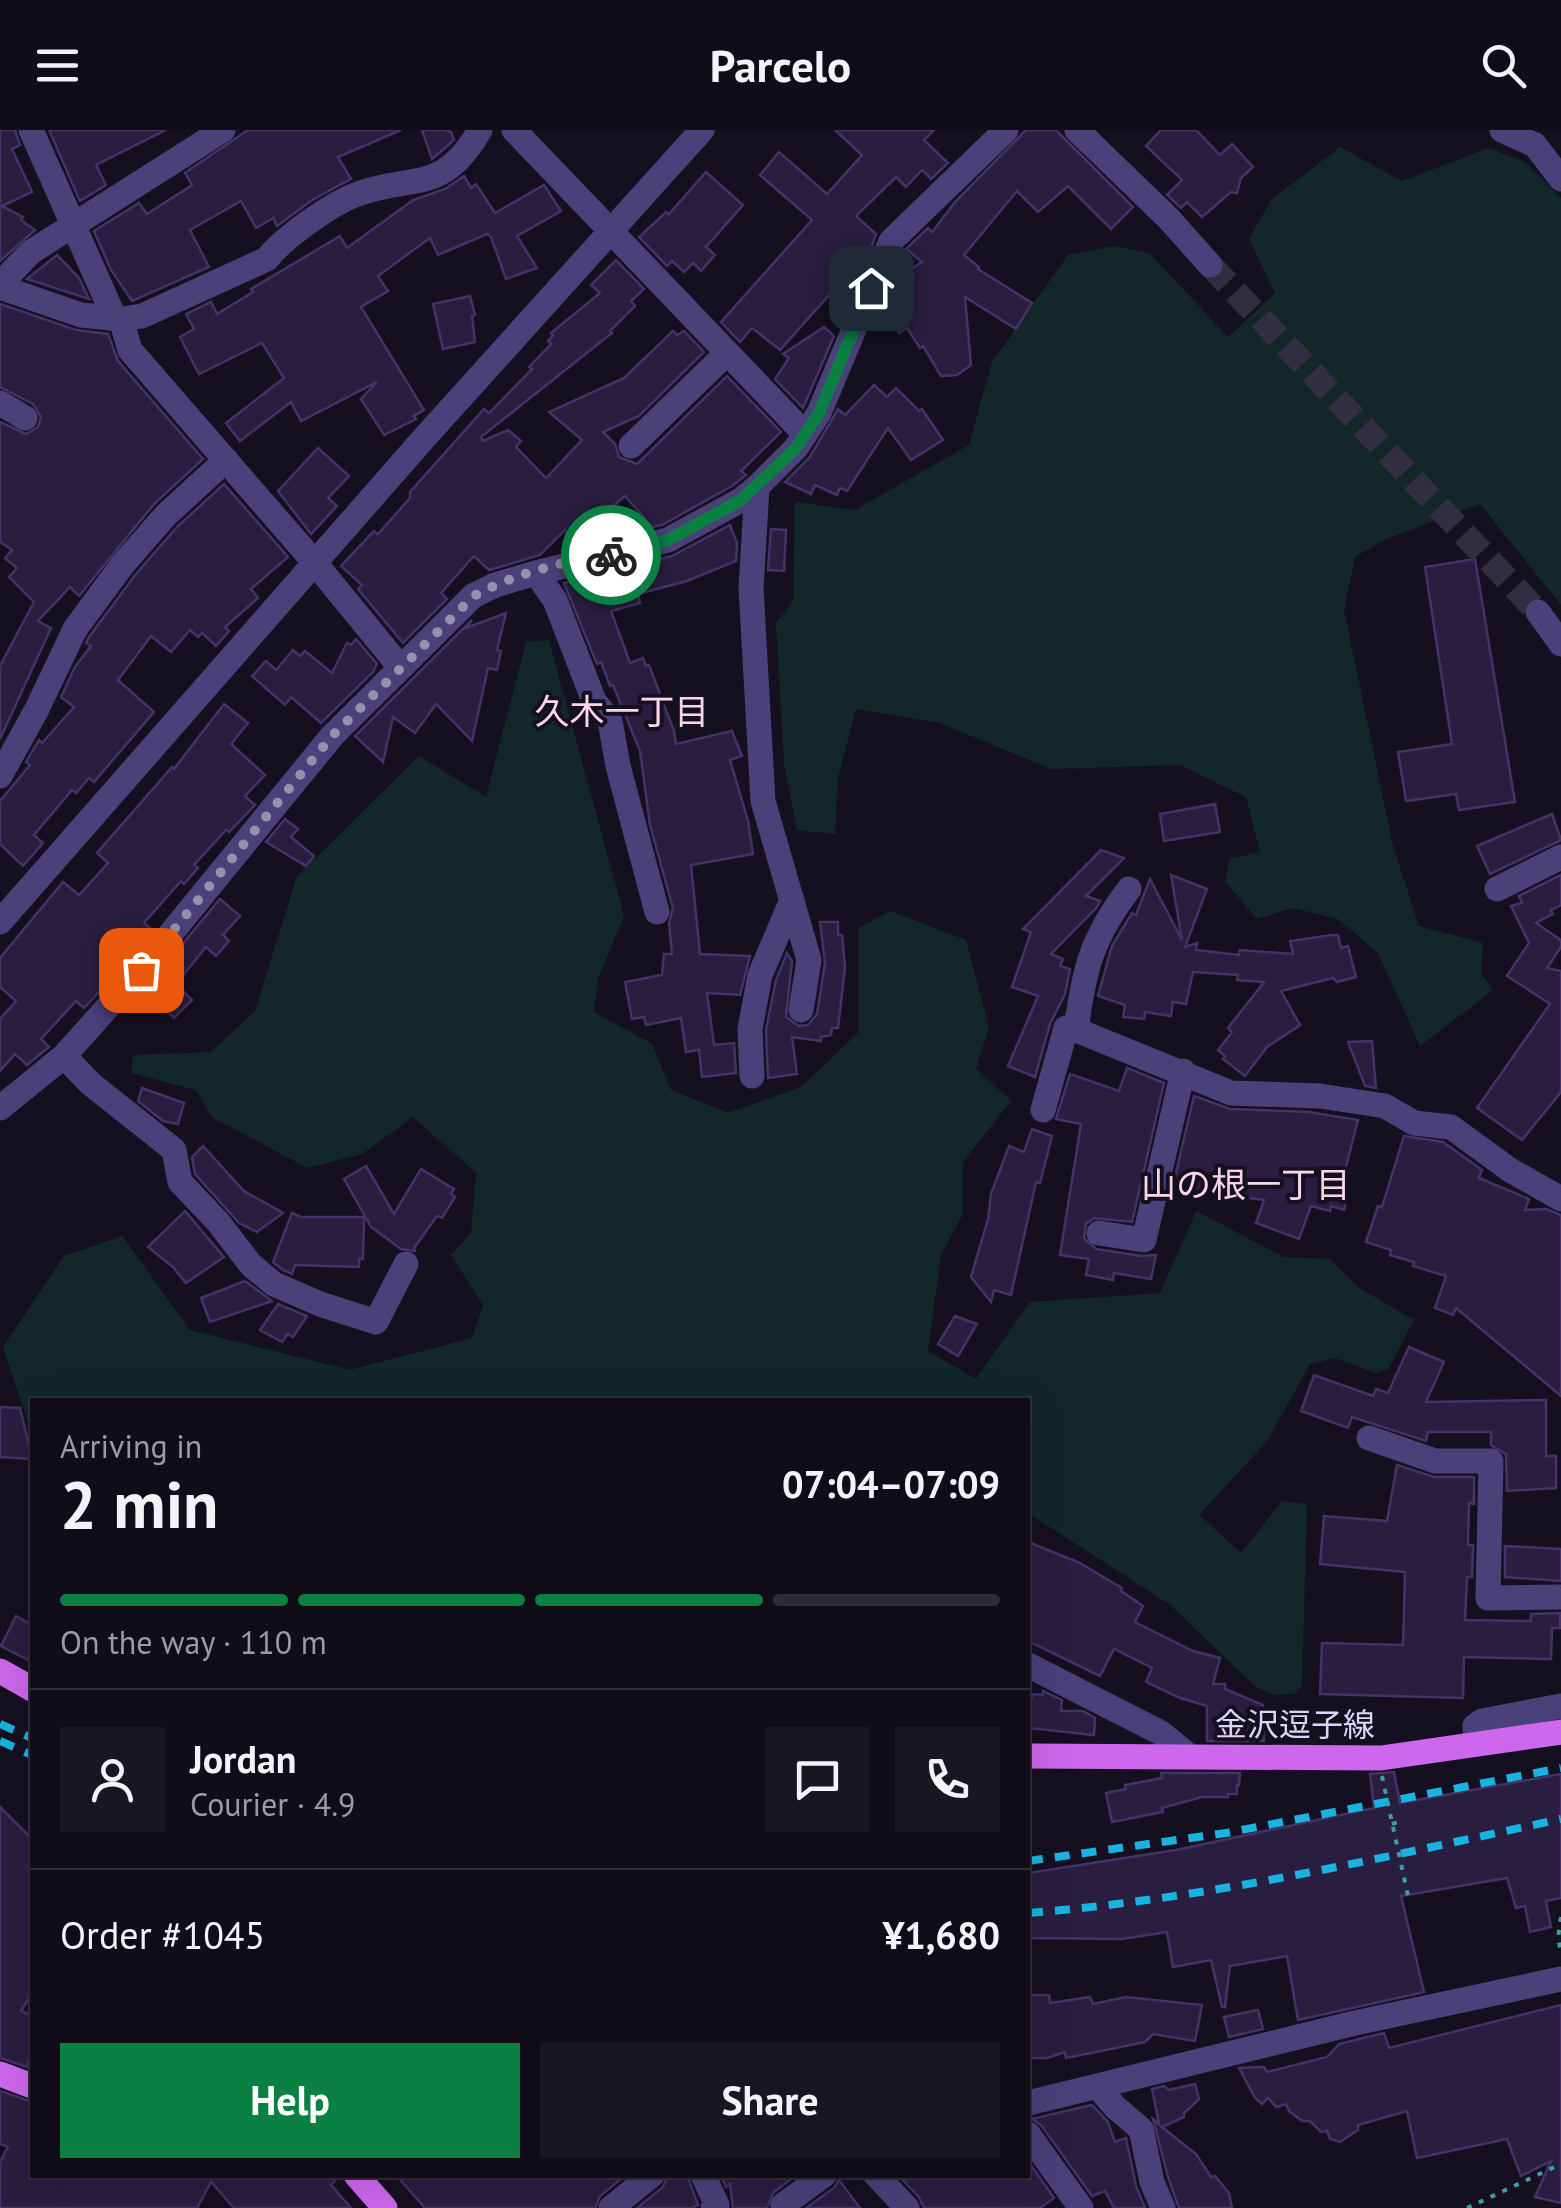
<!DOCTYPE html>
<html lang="en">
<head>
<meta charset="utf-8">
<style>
  body { margin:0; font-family:"PT Sans","Noto Sans JP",sans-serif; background:#191521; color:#f1f3f6; height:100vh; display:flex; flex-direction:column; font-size:38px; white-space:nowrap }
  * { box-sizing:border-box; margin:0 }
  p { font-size:32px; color:#9c9ba2 }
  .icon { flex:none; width:55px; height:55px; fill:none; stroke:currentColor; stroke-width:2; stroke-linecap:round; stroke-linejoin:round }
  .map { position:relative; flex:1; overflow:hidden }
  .details { position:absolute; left:30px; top:1268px; width:1000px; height:780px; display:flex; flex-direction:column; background:#100c18; border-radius:0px; box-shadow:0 10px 40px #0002,0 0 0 2px #302c37 }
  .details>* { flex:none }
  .pin { position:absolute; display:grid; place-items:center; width:85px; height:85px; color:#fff; margin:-42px; border-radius:20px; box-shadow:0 5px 15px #0006 }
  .courier { position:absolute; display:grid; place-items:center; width:100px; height:100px; margin:-50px; border:8px solid #0b8043; border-radius:50%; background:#fff; color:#222; box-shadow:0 2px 12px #0007 }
  .head em { font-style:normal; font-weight:800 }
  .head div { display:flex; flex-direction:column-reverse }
  .head { display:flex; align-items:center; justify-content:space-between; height:170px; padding:0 30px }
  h1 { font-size:65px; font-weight:800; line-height:75px }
  .bar { display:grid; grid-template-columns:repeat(4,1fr); gap:15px 10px; align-content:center; height:120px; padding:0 30px }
  .bar i { height:12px; border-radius:8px; background:#302c37 }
  .bar .active { background:#0b8043 }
  .bar p { grid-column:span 4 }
  .line { display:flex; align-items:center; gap:25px; padding:0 30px; border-top:2px solid #302c37 }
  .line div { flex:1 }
  .round { display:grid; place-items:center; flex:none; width:105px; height:105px; border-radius:0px; background:#191521 }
  .action { display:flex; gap:20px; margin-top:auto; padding:20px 30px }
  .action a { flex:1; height:115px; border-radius:0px; background:#0b8043; color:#fff; font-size:40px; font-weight:800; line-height:115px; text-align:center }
  .action a+a { background:#191521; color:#f1f3f6 }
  header { display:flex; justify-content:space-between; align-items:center; height:130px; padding:0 30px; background:#100c18; font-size:45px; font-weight:800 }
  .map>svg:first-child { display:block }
  .green { fill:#132729 }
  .building { fill:#291e3f; stroke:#443268; stroke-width:2.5 }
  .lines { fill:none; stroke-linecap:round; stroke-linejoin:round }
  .minor-tunnel { stroke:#332d41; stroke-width:25; stroke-dasharray:25 12; stroke-linecap:butt }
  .path { stroke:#3c9ea6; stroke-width:4; stroke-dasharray:5 8; stroke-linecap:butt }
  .minor { stroke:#4a407a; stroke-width:25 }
  .major { stroke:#cd67ed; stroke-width:25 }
  .rail { stroke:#1ab2e0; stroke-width:8; stroke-dasharray:15 12; stroke-linecap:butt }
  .path-bridge { stroke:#3c9ea6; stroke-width:4; stroke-dasharray:5 8; stroke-linecap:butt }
  .done { stroke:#978fae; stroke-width:10; stroke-dasharray:0 18 }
  .route { stroke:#0b8043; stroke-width:12 }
  .labels { text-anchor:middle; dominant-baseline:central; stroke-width:8; stroke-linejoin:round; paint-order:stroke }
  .street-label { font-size:32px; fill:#ddd4fa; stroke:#151020 }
  .neighbourhood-label { font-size:35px; fill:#fad5e8; stroke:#151020 }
</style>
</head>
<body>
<header><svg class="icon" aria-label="menu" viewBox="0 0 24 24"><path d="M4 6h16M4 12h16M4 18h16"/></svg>Parcelo<svg class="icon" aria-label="search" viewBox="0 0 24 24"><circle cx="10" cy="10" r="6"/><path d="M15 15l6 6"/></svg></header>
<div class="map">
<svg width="1561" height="2078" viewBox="0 0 1561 2078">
  <rect width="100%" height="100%" fill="#151020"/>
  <!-- green -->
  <g class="green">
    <path d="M1340,17L1402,51L1489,18L1525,32L1561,68V475L1480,374L1386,409L1355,427L1344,480L1393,716L1419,796L1483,813L1481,843L1493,860L1420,916L1378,823L1338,789L1293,778L1257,789L1225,752L1229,729L1260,722L1246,667L1180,635L1051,639L940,593L856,579L838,647L835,704L797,700L784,633L776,492L793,472L795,372L855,380L969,315L992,232L1068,125L1113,116L1149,123L1228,207L1275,163L1249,109L1271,70Z"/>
    <path d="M549,510L624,786L598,849L594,882L652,914L671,960L728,983L801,957L859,902V798L890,781L966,810L989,897L976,939L1011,971L963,1032V1084L941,1125L928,1221L976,1249L1030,1172L1160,1163L1196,1081L1284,1127L1330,1129L1359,1158L1414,1190L1389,1238L1376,1243L1335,1228L1310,1234L1268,1310L1199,1385L1241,1423L1282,1371L1307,1374L1302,1555L1295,1564L1274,1565L1255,1556L1169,1474L1028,1383V1270H32V1304L3,1217L64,1126L122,1106L190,1200L350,1240L472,1208L483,1175L451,1125L471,1103L476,1043L413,987L362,1024L307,1038L212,987L196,960L131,943L133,925L211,922L255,881L297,746L419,626L486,667L526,512Z"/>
  </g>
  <!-- building -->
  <g class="building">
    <path d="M0,0H15L20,15L12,19L32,62L2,76L23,87L21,90L35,100L0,131Z"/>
    <path d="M49,0H166L96,35L106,55L80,71Z"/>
    <path d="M248,0H401L338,27L351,49L312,70L277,96L273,88L256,98L241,71L190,100L209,137L132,171L111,140L94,101L139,73L147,84L192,55L185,43Z"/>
    <path d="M422,0H445L451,2L454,10L432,29Z"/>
    <path d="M835,0H934L924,10L948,33L931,49L922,40L906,57L896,47L856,86L876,104L871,118L780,220L752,198L740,212L721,192L812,90L760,45L779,22L827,64L862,25Z"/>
    <path d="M1026,0H1056L1133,77L1111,99L1068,56L1038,82L1017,61L964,125L979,137L978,139L1032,173L1016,199L965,167L971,235L957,245L941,246L923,216L920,218L907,198L899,203L881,177L891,152L922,132L906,119L928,98L932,102L955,72Z"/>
    <path d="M1161,0H1196L1220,25L1232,14L1253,37L1241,48L1237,63L1231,62L1202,87L1187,72L1181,78L1167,65L1182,50L1146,16Z"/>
    <path d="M706,42L743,75L706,117L715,125L701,141L693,133L684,142L672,131L667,136L639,107L666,82L669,84Z"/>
    <path d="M464,46L471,58L476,54L495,83L544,55L561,81L517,106L537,138L506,149L491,107L487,104L438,125L430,108L378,146L388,161L361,177L424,280L414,286L416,289L384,305L361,269L377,252L301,291L291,272L240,311L226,293L284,248L262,213L199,244L180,207L194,199L186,184L211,172L217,184L253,162L251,159L340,106L347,118L413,70L445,59Z"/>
    <path d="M57,125L79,148L89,169L27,149Z"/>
    <path d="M616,130L644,159L631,171L635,176L610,201L612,203L481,307L483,311L508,300L521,311L516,317L546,348L582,310L549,282L624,248L673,201L677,205L684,201L704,222L639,286L603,302L615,314L619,327L637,334L727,246L781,302L741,341L746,345L732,356L662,395L652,397L625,366L572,411L565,400L540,425L489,440L474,426L441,463L447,469L403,513L358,459L362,455L341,436L374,401L378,404L410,368V362L484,279L489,283L532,239L529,237L551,214L548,211L553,206L551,203L600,163L591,155Z"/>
    <path d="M470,166L475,185L472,186L475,212L443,219L433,174Z"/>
    <path d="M0,174L76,200L108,204L118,231L203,329L154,374L79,466L70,457L38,491L51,498L0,609V536L34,472L9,447L17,438L5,428L12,420L0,412V292L26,304L38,297L41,287L33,274L0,257Z"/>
    <path d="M824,197L834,206L803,278L775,249L789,228L783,224Z"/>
    <path d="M874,255L887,267L896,258L919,281L922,279L943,310L911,330L888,298L847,361L840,358L837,365L815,355L811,364L785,352L810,327L838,279L845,285Z"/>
    <path d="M318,318L349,346L328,368L337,376L311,404L278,361Z"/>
    <path d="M224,354L288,427L251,459L258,468L225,497L229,501L216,516L202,503L198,507L190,500L171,522L151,506L118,550L154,582L94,652L89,648L76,663L72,660L34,705L43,713L23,736L0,714V671L30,635L26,632L39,610L42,613L74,577L61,567L75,537L91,516L86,513L89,507L136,444L178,396Z"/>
    <path d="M730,395L737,413L736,431L687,451L638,464L640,473L611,481L630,533L643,528L646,536L649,535L674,601L676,614L732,601L742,626L730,630L748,691L753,724L691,735L700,824L750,826L740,865L707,863L714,915L734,913L736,943L702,947L699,920L686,922L681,888L646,895L644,887L632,889L625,852L662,845L664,824H672L669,793L673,778L650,695L640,621L613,555L610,556L601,532L597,534L564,453L672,426Z"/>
    <path d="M771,399L786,400L784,441L768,440Z"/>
    <path d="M1475,429L1515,672L1459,680L1456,664L1406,671L1398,622L1452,614L1425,437Z"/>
    <path d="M506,483L497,520L501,521L497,540L488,538L472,611L436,574L415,603L393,587L383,632L355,606L472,490L466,498Z"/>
    <path d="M356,509L377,534L373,542L321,593L291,567L285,575L252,546L266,531L276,540L293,520L300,526L305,521L332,543L347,513L351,515Z"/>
    <path d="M224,574L248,593L231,614L265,645L245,666L255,675L229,702L226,700L194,735L198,738L184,754L181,751L144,793L152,800L97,864L84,878L76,871L41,909L49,917L27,935L15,924L0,941V889L16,871L0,857V828L63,752L79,765L108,733L97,723L172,637L174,639Z"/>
    <path d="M1215,674L1220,702L1164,711L1160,684Z"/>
    <path d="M1552,684L1561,710L1490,744L1477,716Z"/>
    <path d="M285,689L298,699L291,707L314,726L306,736L266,712Z"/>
    <path d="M1101,720L1124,728L1086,766L1100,771L1097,777L1051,824L1063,829L1060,836L1070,839L1065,864L1050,894L1035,947L1008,936L1038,866L1012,857L1031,802L1023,799Z"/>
    <path d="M1171,745L1207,759L1185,817L1197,813L1196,820L1239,825L1240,820L1293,824L1290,811L1332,805H1338L1341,818L1348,816L1356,847L1337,852L1333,848L1281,861L1300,895L1267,917L1245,946L1223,929L1225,926L1218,920L1232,902L1228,898L1264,852L1237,850L1238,845L1193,842L1186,874L1173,872L1171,886L1145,882L1144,889L1123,887L1125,875L1098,866L1112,816L1132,783L1136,785L1150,749L1182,810Z"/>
    <path d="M1561,745V775L1551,780L1553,784L1536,793L1561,810V817L1547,838L1561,841V962L1522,1010L1477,978L1550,874L1507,846L1529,813L1511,776L1522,773L1519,766Z"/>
    <path d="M220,769L240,786L223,805L229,811L216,826L206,817L176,854L192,870L174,888L145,859Z"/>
    <path d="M820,792H838V805H842L845,837L838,898H832L831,905L821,907V911L792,907L797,944L768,948L766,900L776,850L787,823L792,831L786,887L799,896L808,895L817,884L825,833Z"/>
    <path d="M1372,911L1376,958L1365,956L1348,912Z"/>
    <path d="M1127,938L1164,953L1132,1092L1094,1088L1086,1094L1084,1108L1096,1119L1142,1126L1156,1125L1151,1149L1114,1143L1113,1150L1086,1145L1089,1129L1060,1125L1081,994L1056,989L1070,944L1119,961Z"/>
    <path d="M142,958L184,973L178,994L163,991L138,971Z"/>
    <path d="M1194,966L1230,979L1309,982L1358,990L1340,1060L1348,1062L1344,1080L1331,1076L1330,1081L1311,1076L1299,1109L1256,1093L1264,1070L1200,1061L1199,1066L1172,1060Z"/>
    <path d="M1032,999L1052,1006L1040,1053L1036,1052L1011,1165L994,1160L991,1172L971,1147L988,1089L991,1064L1009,1016L1024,1022Z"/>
    <path d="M1404,1006L1443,1012L1482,1040L1479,1048L1529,1069L1525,1080L1546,1079L1561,1085V1266L1456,1178L1453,1185L1435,1178L1446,1146L1413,1136L1414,1132L1390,1125L1391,1120L1366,1112L1378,1076L1382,1077Z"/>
    <path d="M203,1016L244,1061L283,1083L257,1102L239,1093L195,1044L192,1027Z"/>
    <path d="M366,1036L394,1084L421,1039L454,1059L451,1064L455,1067L442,1088L437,1086L414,1118L415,1121L401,1119L371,1097L344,1049Z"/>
    <path d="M185,1081L224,1127L186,1153L173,1137L148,1117Z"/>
    <path d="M292,1083L301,1087H364L363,1129H359V1137L295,1135L292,1144L283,1140L273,1132Z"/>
    <path d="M245,1151L272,1171L210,1192L201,1168Z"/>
    <path d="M278,1174L307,1186L293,1207L288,1204L282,1212L260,1200Z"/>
    <path d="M955,1186L977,1194L958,1226L938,1214Z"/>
    <path d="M1409,1217L1444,1232L1426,1272L1546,1270V1326H1556V1358L1507,1361L1506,1324L1491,1315V1302H1428L1426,1311L1352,1287L1348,1298L1301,1281L1314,1245L1373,1266L1376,1259L1388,1263Z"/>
    <path d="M0,1277L20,1278L32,1329L0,1327Z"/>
    <path d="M1397,1335L1434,1347H1474V1374L1469,1373L1468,1415H1473L1472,1447H1467L1465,1490L1531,1491V1484L1560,1483V1498H1552L1551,1529L1464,1527L1463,1568L1320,1564L1322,1513L1403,1515L1405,1442L1320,1434L1324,1386L1387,1391Z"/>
    <path d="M1028,1412L1078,1432L1122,1458L1121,1461L1143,1476L1135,1492L1193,1521L1220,1528L1213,1554H1225V1559L1263,1575L1264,1611H1207V1576L1180,1568L1146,1552L1152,1538L1114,1519L1100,1546L1028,1511Z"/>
    <path d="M1505,1416L1561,1419V1451L1505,1447Z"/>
    <path d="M16,1486L32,1495V1532L1,1516Z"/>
    <path d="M1043,1561L1062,1570L1061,1581H1083L1095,1588L1094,1605L1028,1598V1570L1031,1571L1032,1564L1043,1565Z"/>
    <path d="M1394,1642L1400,1673L1561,1644V1768L1546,1771L1551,1797L1530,1802L1525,1776L1516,1778L1507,1748L1401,1766L1424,1862L1298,1890L1287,1826L1230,1836L1225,1877H1222L1211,1830L1173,1837L1167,1802L1122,1809L1028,1808V1743L1176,1720L1374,1678L1370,1644Z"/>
    <path d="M1161,1643H1240L1239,1655H1237V1664H1228V1667H1202L1162,1678L1163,1682L1112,1692L1106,1663L1126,1659L1125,1655L1162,1648Z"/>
    <path d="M0,1677L32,1709V1863L21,1881L32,1885V1919L27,1937L0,1928Z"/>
    <path d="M1028,1865H1049L1050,1873L1090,1867L1093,1874L1126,1867L1202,1875L1195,1911L1153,1904L1145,1912L1066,1928L1065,1922L1047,1928H1028Z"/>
    <path d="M1561,1875V2073L1535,2067L1551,2031L1521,2046L1507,2009L1417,2028L1407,1981L1358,1995V2000L1340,2012L1330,2009L1327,2001L1321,2002L1310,1991H1302L1289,1981L1286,1974L1276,1977L1268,1968L1262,1974L1255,1968L1239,1938L1264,1937L1267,1942L1327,1927L1339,1914L1359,1909L1384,1903L1389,1918Z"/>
    <path d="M1258,1880L1263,1899L1229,1907L1224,1887Z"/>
    <path d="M1195,1954L1199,1969L1184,1983V1987L1162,1997L1196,2024L1211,2047L1215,2046L1229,2063L1232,2078H1179L1168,2047L1153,1989L1159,1994L1152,1959L1164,1956L1169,1960Z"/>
    <path d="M0,1961L32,1972V2045H340L331,2055L351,2078H234L211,2052L197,2078H0V2032L8,2017L0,2014Z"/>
    <path d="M1092,1975L1108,1992L1115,2012L1126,2008L1136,2056L1145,2078H1114L1105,2061L1092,2066L1041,1995L1032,1989Z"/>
    <path d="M1028,2031L1054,2068L1040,2078H924L919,2067L898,2045H1028Z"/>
    <path d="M396,2045H626L600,2066L595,2078H425Z"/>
    <path d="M668,2045H687L698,2075L692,2078H637L663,2057Z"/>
    <path d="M721,2045H796L773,2063L767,2078H733L730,2054L726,2057Z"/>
    <path d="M839,2050L860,2078H806L834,2058Z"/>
  </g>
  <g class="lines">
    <!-- minor-tunnel -->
    <path class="minor-tunnel" d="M1210,135L1538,482"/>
    <!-- path -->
    <g class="path">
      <path d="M1392,1694L1399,1692"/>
      <path d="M1561,1787L1558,1808L1561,1822"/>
      <path d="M1467,2078L1561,2034"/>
    </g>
    <!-- minor -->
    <g class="minor">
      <path d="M31,0L115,189"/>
      <path d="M514,0L805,304"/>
      <path d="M1077,0L1169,89L1210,135"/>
      <path d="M1502,0L1535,15L1561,49"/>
      <path d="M0,154L31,122L223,0"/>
      <path d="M0,157L81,185L121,189L130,220L315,433L400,537"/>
      <path d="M121,189L142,186L267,129C283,108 330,75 355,65C412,43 442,66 480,0"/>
      <path d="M0,273L25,288"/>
      <path d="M631,316L727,223"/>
      <path d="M757,357L751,458L763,671L809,830L801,880"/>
      <path d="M536,443L555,470L594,571L610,591L618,636L657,782"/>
      <path d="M1538,482L1561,514"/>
      <path d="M0,646L37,579L75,499L123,434L166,385L226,330"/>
      <path d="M1497,759L1561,727"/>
      <path d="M0,792L425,307L702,0"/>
      <path d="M1076,900L1231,963L1320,966L1385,976L1414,993L1451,997L1510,1040L1561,1069"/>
      <path d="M64,926L91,954L174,1020L180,1052L218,1092L251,1135L274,1154L320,1174L376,1192L406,1134"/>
      <path d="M752,946L750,899L760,845L792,770"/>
      <path d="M0,978L64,926L141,840L332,606L473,466L495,455L536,443L668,410L741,370L757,357L796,318L819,283L891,111L1006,0"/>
      <path d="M1043,980L1066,898L1076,900C1084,840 1091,809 1129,759"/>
      <path d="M1099,1103L1144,1110L1183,941"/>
      <path d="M1369,1308L1435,1331H1491L1488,1468L1561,1467"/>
      <path d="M1028,1535L1161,1603L1189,1626"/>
      <path d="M1476,1614L1475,1596L1482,1591L1561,1576"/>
      <path d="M1098,1957L1115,1977L1141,1999L1152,2052L1163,2078"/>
      <path d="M1028,1973L1355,1893L1561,1849"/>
      <path d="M1028,2004L1081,2078"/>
      <path d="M703,2045L717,2075L713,2078"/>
      <path d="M876,2045L907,2078"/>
      <path d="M783,2075L824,2045"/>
      <path d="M611,2078L652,2045"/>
    </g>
    <!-- major -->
    <g class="major">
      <path d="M0,1541L32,1559"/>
      <path d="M1028,1626L1381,1628L1561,1602"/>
      <path d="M0,1944L32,1956"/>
      <path d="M356,2045L385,2078"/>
    </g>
    <!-- rail -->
    <g class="rail">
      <path d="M0,1594L32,1608"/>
      <path d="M0,1611L32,1625"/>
      <path d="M1028,1731L1226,1703L1561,1638"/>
      <path d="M1028,1783C1209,1769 1384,1727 1561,1689"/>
    </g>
    <!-- path-bridge -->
    <path class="path-bridge" d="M1382,1646L1408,1766"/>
  </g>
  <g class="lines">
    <!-- done -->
    <path class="done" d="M141,840L332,606L474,466C514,444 566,430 611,425"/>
    <!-- route -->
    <path class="route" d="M611,425L668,410L741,370L796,318L819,283L871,158"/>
  </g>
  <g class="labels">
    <!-- street labels -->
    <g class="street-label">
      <text x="1295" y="1594">金沢逗子線</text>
    </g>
    <!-- neighbourhood labels -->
    <g class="neighbourhood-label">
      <text x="622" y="581">久木一丁目</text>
      <text x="1246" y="1054">山の根一丁目</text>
    </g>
  </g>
</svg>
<div class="pin" style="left:141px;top:840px;background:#ea580c"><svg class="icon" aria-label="bag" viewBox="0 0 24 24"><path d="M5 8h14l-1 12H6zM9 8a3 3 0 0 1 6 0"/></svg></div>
<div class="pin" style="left:871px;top:158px;background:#1f2937"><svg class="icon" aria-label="home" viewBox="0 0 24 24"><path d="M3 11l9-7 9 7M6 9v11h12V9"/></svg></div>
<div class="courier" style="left:611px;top:425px"><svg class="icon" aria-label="bike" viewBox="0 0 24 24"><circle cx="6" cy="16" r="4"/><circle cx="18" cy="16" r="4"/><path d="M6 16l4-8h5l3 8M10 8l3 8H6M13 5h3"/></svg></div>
<section class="details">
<div class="head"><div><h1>2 min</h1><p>Arriving in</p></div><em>07:04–07:09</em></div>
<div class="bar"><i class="active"></i><i class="active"></i><i class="active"></i><i></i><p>On the way · 110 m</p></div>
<div class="line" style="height:180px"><a class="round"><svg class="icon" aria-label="person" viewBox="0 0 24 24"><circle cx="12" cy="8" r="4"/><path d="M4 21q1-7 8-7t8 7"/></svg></a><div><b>Jordan</b><p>Courier · 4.9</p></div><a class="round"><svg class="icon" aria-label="chat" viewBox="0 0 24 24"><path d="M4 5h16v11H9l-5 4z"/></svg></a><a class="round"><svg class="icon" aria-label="phone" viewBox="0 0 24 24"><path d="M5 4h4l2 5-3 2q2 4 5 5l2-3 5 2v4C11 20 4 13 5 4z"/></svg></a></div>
<div class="line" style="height:130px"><div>Order #1045</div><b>¥1,680</b></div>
<div class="action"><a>Help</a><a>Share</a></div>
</section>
</div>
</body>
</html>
